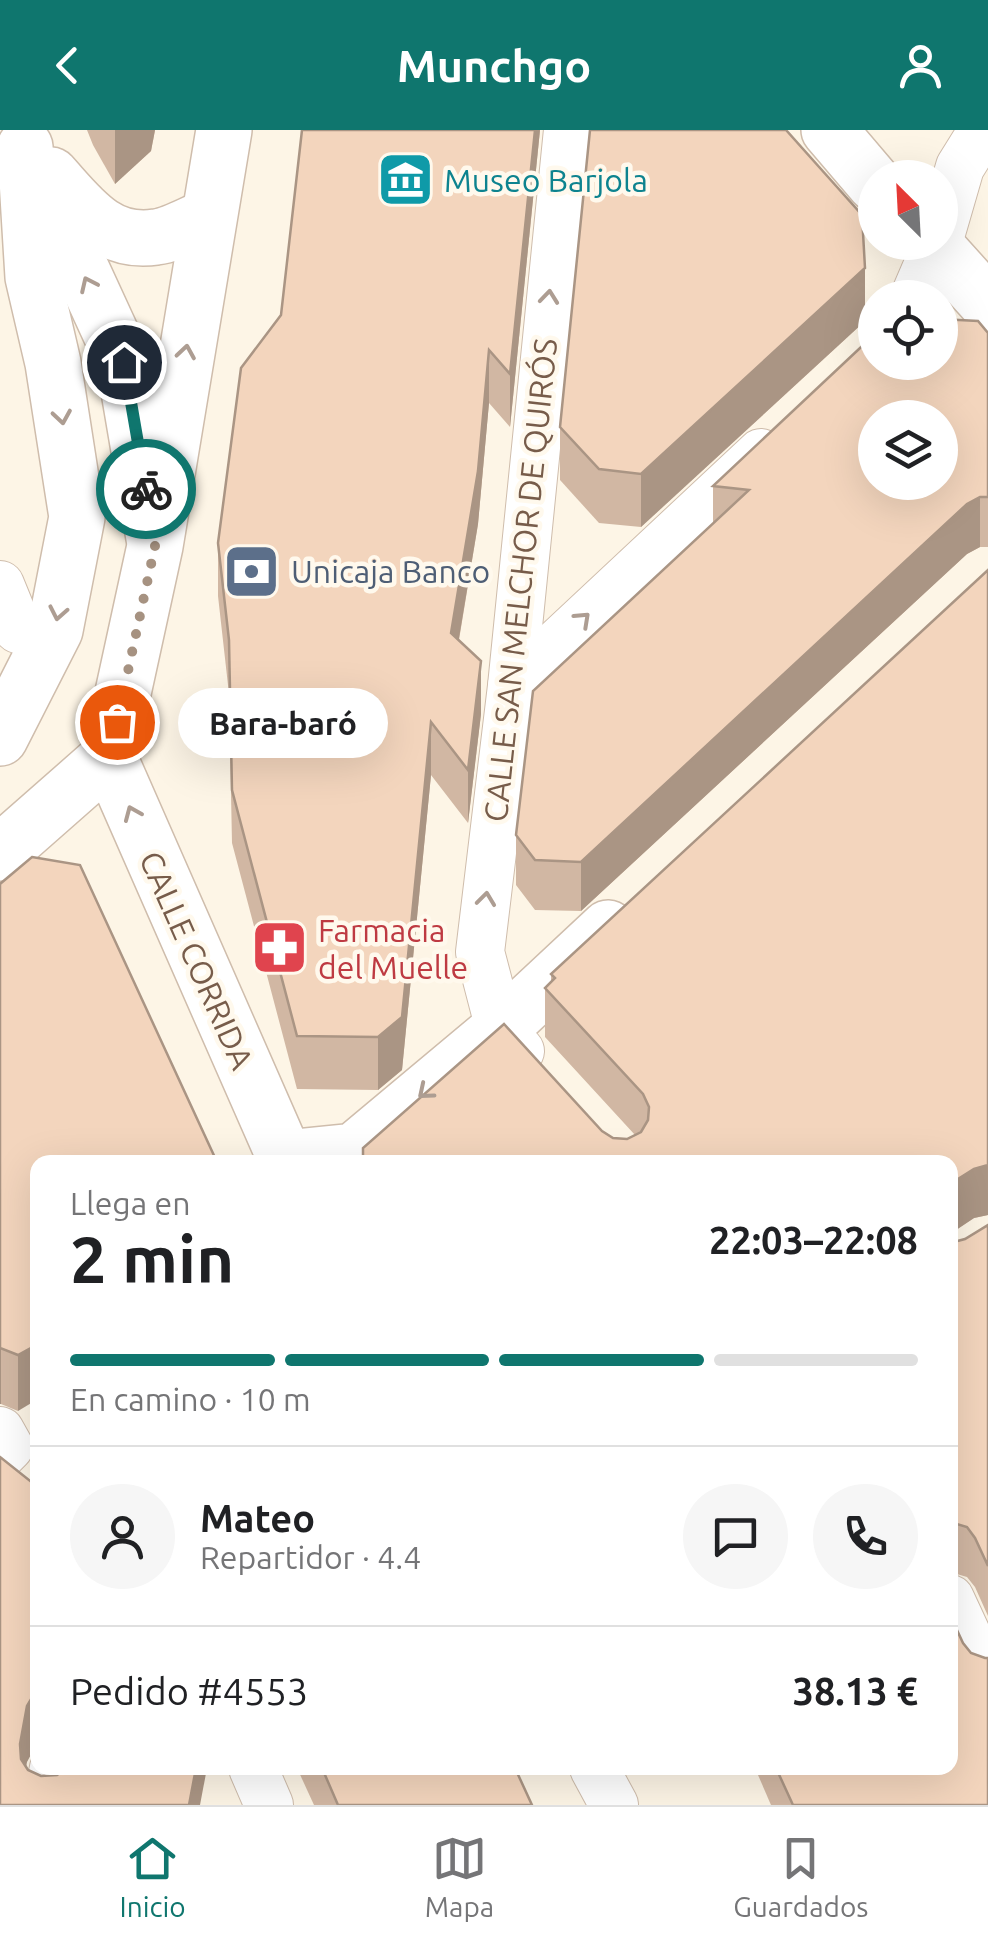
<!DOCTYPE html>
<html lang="es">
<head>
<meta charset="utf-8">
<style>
  body { margin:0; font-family:Ubuntu,sans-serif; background:#f6f6f6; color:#202124; height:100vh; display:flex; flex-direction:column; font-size:38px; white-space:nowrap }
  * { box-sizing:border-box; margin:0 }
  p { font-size:32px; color:#757577 }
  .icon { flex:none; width:55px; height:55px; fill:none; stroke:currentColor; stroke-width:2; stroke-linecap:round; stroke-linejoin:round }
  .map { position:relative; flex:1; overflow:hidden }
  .drawer { position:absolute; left:30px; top:1025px; width:928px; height:620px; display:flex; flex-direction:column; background:#fff; border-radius:20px; box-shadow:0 10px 40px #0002 }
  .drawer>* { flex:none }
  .needle { width:65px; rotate:336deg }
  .tools { position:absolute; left:858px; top:30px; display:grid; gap:20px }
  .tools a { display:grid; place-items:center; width:100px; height:100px; border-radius:50%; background:#fff; box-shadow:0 10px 40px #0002; font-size:50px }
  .pin { position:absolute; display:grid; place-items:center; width:85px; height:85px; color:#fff; margin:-42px; border:5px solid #fff; border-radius:50%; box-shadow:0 2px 10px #0007 }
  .courier { position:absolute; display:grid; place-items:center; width:100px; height:100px; margin:-50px; border:8px solid #0f766e; border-radius:50%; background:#fff; color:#222; box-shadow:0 2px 12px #0007 }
  .bubble { position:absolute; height:70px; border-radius:35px; background:#fff; box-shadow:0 10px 40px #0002; font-size:32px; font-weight:600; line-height:70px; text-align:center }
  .head em { font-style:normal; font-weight:600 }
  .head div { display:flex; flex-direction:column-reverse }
  .head { display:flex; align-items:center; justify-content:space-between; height:170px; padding:0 40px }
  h1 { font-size:65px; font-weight:600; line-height:75px }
  .bar { display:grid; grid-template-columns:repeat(4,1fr); gap:15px 10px; align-content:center; height:120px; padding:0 40px }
  .bar i { height:12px; border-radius:8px; background:#e0e0e0 }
  .bar .selected { background:#0f766e }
  .bar p { grid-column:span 4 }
  .line { display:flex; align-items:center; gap:25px; padding:0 40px; border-top:2px solid #e0e0e0 }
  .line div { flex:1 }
  .round { display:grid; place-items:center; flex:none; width:105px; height:105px; border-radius:52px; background:#f6f6f6 }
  header { display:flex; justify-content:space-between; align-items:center; height:130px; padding:0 40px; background:#0f766e; color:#fff; font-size:45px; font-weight:600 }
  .dock { display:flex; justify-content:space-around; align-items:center; height:140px; border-top:2px solid #e0e0e0; background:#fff; font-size:28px; color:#757577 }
  .dock a { display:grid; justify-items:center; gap:5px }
  .dock .selected { color:#0f766e }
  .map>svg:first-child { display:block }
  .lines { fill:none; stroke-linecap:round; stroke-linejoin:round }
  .pedestrian-casing { stroke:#cfbdac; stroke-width:50 }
  .minor-casing { stroke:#cfbdac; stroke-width:58 }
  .tertiary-casing { stroke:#cfbdac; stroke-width:58 }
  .pedestrian { stroke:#fff; stroke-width:48 }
  .minor { stroke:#fff; stroke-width:55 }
  .tertiary { stroke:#fff; stroke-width:55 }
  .wall { fill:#d1b7a3 }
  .shaded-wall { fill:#aa9584 }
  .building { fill:#f3d5bd; stroke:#aa9584; stroke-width:2.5; fill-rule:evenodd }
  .oneway { stroke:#ad9d92 }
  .done { stroke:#a69281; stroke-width:10; stroke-dasharray:0 18 }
  .route { stroke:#0f766e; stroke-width:12 }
  .labels { text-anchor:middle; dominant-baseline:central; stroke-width:9; stroke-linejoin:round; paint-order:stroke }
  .culture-label { font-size:32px; fill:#0d838f; stroke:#fff9ed; text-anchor:start }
  .service-label { font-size:32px; fill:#4e5e75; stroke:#fff9ed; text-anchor:start }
  .street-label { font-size:32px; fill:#775c4a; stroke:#fff9ed }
  .health-label { font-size:32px; fill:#be3a42; stroke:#fff9ed; text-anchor:start }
</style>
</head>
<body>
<header><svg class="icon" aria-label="back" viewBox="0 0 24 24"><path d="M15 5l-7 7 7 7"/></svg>Munchgo<svg class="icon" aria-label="person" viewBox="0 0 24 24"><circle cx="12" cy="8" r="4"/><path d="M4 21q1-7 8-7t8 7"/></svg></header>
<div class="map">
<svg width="988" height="1675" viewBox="0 0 988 1675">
  <rect width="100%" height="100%" fill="#fdf5e6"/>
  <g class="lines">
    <defs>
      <g id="pedestrian">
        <path d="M940,106L960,37L983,0"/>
        <path d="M914,168L938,112"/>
        <path d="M0,455L18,499"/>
        <path d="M512,556L761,323"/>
        <path d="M520,921L500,899L480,822L512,556L568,0"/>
        <path d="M0,1301L9,1317L0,1326"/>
        <path d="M950,1469L988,1551"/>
        <path d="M253,1638L269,1675"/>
        <path d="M594,1638L614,1675"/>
        <path d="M47,1675L54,1638"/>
      </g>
      <g id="minor">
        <path d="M829,0L875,54"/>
        <path d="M38,45L124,232L154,408"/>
        <path d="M51,45C80,77 106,115 156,107C173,105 192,93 208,87"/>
        <path d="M932,112L988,174"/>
        <path d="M0,608L55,500L77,387L53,233L33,147L25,17"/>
        <path d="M109,627L285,1028L354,1021L500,899L608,798"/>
      </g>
      <path id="tertiary" d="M0,723L109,627L155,416L224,0"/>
    </defs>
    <!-- pedestrian casing -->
    <use href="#pedestrian" class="pedestrian-casing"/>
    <!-- minor casing -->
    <use href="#minor" class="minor-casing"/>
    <!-- tertiary casing -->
    <use href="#tertiary" class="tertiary-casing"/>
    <!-- pedestrian -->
    <use href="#pedestrian" class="pedestrian"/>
    <!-- minor -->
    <use href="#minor" class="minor"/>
    <!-- tertiary -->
    <use href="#tertiary" class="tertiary"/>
  </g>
  <!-- wall -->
  <g class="wall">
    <path d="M87,0H155L151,21L115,54L93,15Z"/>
    <path d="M302,0H540L510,297L489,273L478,394L459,510L481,584L468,693L431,645L402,940L378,960L297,959L232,713L229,564L218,466V413L281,185Z"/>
    <path d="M865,191L641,397L599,393L560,350V297Z"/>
    <path d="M988,203V417H980L967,424L581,781L535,780L516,755V705L713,393V356Z"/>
    <path d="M988,440V1085L974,1088L950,1104V1032H363L602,1001L613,1008L627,1009L635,1005L545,907V858L551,852V844Z"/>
    <path d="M32,727L18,1281L1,1274L0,754Z"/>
    <path d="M988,1095V1486L975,1457L967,1447L950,1442V1113L965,1109Z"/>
    <path d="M297,1638H515L532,1675H314Z"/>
    <path d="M755,1638H950L988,1675H771Z"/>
  </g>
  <!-- shaded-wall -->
  <g class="shaded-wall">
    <path d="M115,0H155L151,21L115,54Z"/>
    <path d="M535,0H540L510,297V244Z"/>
    <path d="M865,138V191L641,397V344Z"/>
    <path d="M489,220V273L478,394L451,556V503Z"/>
    <path d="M980,367V417L967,424L581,781V732L967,374Z"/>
    <path d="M481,531V584L468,693V640Z"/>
    <path d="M431,592V645L402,940L378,960V907Z"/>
    <path d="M988,1035V1085L974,1088L950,1104V1054L974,1039Z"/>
    <path d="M38,1214V1269L18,1281V1225Z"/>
    <rect x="0" y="1218" width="1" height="56"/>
    <path d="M38,1561V1617L34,1619L27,1632L20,1670V1614L27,1576L34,1564Z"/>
    <path d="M196,1638H207L200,1675H189Z"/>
  </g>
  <!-- building -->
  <g class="building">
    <path d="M302,0H535L510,244L489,220L478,341L451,503L481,531L468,640L431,592L402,887L378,907L297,906L232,660L229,510L218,413L241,238L281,185Z"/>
    <path d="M590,0H786L862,85L865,138L641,344L599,339L560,297Z"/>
    <path d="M940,189L978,191L988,203V367H980L967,374L581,732L535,730L516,705L533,561L749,360L713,356L875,204V232H940ZM875,288H940V352H875Z"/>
    <path d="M988,440V1035L974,1039L950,1054V1032H363V1018L504,894L602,1001L613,1008L627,1009L641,1002L648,990L649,977L643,964L545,858L555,848L551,844Z"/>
    <path d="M32,727L80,735L217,1032H38V1214L18,1225L0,1218V754Z"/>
    <path d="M988,1095V1436L975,1408L967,1397L950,1392V1113L965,1109Z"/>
    <path d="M0,1327L34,1354L38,1362V1561L34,1564L27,1576L20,1614L21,1629L28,1640L41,1646L57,1645L67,1638H196L189,1675H0Z"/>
    <path d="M950,1485L963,1513L971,1523L985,1528H988V1675H793L776,1638H950Z"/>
    <path d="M322,1638H515L532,1675H338Z"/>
  </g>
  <!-- one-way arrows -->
  <defs><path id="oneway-chevron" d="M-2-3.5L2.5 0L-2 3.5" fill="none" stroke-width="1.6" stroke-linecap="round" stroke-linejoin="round" transform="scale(2.5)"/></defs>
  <g class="oneway">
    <use href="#oneway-chevron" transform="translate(88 154) rotate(-115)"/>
    <use href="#oneway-chevron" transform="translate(549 167) rotate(-84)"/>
    <use href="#oneway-chevron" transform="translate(186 222) rotate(-81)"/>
    <use href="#oneway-chevron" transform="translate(62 287) rotate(81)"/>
    <use href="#oneway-chevron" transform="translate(58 483) rotate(101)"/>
    <use href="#oneway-chevron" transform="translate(583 489) rotate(-43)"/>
    <use href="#oneway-chevron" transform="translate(132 683) rotate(-113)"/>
    <use href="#oneway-chevron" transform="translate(486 769) rotate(-83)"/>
    <use href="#oneway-chevron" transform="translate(425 962) rotate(140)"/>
  </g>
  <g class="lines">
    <!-- done -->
    <path class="done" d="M117,592L155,416L146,359"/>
    <!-- route -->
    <path class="route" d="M124,232L146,359"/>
  </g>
  <!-- icons -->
  <defs>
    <symbol id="museum-square" viewBox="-11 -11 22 22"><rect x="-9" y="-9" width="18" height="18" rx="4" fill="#0f9aa8" stroke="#fff9ed"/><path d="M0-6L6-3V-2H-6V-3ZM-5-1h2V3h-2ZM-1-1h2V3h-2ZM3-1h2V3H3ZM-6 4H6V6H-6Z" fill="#fff"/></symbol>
    <symbol id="bank-square" viewBox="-11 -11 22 22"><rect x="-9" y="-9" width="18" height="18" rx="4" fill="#5c6f8a" stroke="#fff9ed"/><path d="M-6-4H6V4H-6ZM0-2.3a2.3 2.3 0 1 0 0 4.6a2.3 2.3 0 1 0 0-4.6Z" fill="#fff"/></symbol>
    <symbol id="pharmacy-square" viewBox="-11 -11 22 22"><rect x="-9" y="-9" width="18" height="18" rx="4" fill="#e0444e" stroke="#fff9ed"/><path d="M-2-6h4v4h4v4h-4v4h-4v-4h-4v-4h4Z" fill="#fff"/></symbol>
  </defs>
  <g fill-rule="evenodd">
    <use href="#museum-square" x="374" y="18" width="63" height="63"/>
    <use href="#bank-square" x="220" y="410" width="63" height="63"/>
    <use href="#pharmacy-square" x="248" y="786" width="63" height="63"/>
  </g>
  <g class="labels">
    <!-- culture labels -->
    <g class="culture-label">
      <text x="444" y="50">Museo Barjola</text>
    </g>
    <!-- service labels -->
    <g class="service-label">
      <text x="291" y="441">Unicaja Banco</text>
    </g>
    <!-- street labels -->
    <g class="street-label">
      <text transform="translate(520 450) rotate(-84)">CALLE SAN MELCHOR DE QUIRÓS</text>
      <text transform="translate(197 830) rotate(66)">CALLE CORRIDA</text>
    </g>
    <!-- health labels -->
    <g class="health-label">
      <text x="318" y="800">Farmacia<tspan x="318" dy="37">del Muelle</tspan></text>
    </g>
  </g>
</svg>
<div class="tools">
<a><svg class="needle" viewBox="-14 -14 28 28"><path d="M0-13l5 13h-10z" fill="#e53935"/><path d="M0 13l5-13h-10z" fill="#757577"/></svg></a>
<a><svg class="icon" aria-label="locate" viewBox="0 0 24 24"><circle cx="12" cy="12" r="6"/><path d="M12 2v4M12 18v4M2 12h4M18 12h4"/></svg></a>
<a><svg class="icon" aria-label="layers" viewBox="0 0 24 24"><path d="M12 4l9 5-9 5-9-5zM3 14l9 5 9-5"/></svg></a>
</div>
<div class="pin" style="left:117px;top:592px;background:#ea580c"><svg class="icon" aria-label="bag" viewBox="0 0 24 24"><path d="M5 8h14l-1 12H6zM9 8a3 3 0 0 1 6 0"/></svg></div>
<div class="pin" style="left:124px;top:232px;background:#1f2937"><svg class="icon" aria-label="home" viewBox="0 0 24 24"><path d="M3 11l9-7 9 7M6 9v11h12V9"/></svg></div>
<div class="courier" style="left:146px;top:359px"><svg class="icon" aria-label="bike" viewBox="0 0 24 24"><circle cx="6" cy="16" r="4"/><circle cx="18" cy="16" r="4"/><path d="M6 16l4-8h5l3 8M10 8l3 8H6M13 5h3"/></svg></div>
<div class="bubble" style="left:178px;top:558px;width:210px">Bara-baró</div>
<section class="drawer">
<div class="head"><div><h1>2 min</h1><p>Llega en</p></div><em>22:03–22:08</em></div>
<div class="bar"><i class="selected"></i><i class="selected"></i><i class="selected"></i><i></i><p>En camino · 10 m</p></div>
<div class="line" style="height:180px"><a class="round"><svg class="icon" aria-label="person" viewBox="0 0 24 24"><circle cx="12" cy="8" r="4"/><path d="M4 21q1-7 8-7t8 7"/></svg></a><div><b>Mateo</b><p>Repartidor · 4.4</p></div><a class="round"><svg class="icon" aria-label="chat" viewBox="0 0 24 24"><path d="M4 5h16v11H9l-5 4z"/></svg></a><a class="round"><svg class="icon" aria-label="phone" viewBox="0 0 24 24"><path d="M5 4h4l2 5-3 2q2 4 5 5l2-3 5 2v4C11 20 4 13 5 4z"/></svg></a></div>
<div class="line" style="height:130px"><div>Pedido #4553</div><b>38.13 €</b></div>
</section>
</div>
<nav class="dock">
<a class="selected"><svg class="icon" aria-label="home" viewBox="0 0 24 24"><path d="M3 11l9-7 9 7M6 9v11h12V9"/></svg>Inicio</a>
<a><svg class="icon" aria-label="map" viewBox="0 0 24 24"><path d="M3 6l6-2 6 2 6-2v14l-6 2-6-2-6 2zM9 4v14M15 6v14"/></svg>Mapa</a>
<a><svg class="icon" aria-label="saved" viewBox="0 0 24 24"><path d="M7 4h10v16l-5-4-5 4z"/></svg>Guardados</a>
</nav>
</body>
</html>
